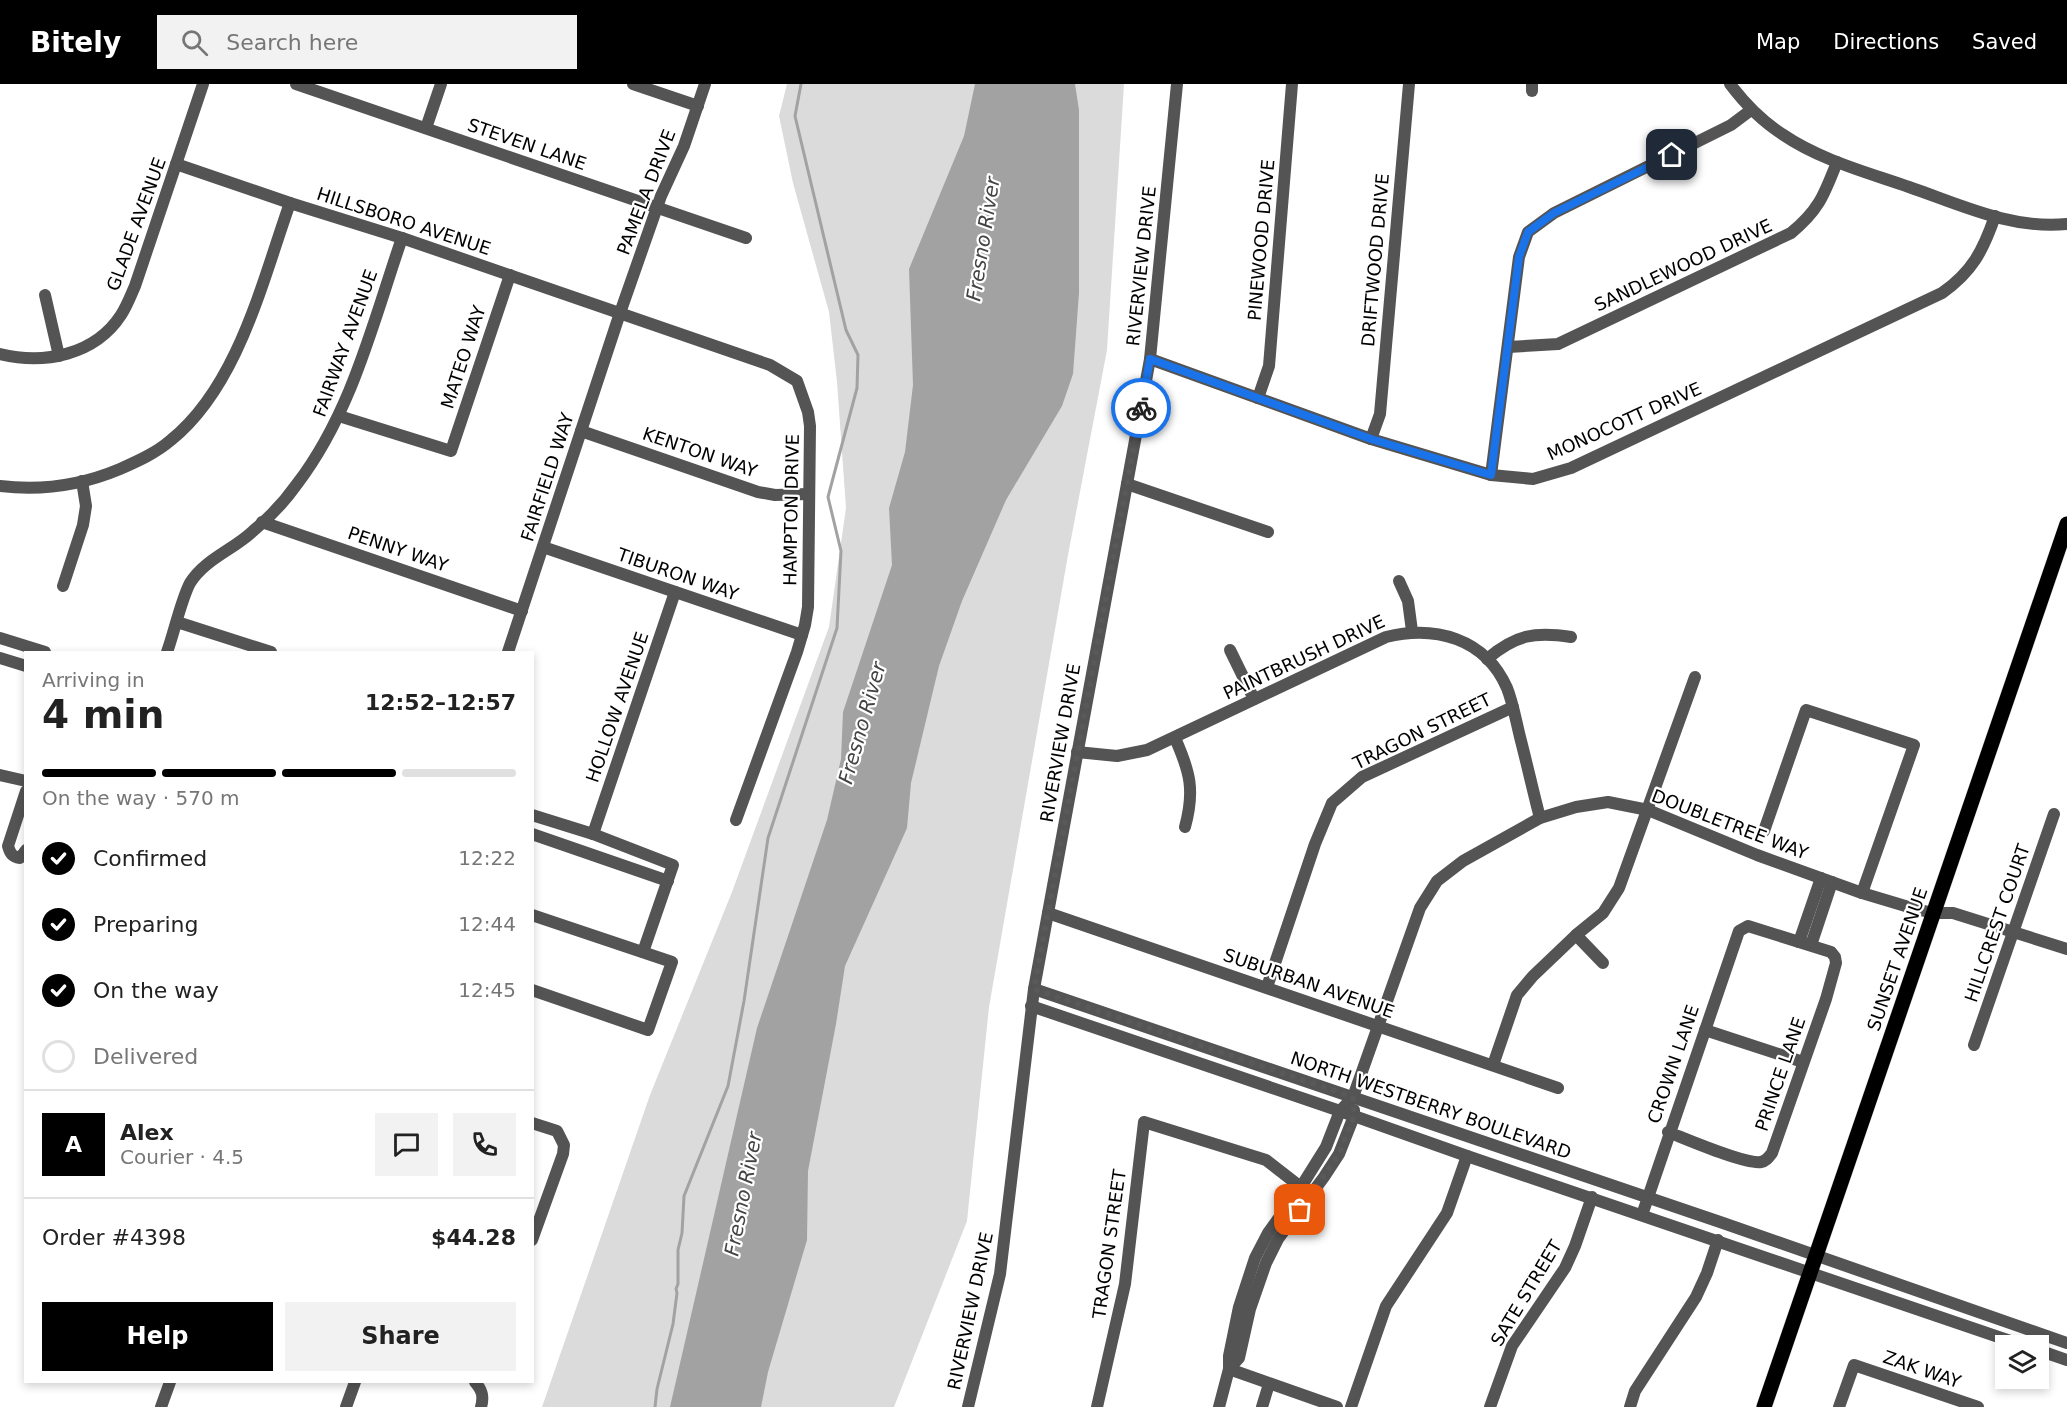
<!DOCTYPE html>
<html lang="en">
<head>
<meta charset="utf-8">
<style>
  body { margin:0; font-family:"DejaVu Sans",sans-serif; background:#f2f2f2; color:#222; height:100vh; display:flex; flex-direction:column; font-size:22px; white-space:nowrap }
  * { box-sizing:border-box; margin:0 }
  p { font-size:20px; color:#767676 }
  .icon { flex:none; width:33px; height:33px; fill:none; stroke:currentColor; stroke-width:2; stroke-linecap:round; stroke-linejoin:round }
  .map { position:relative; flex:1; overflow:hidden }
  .drawer { position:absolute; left:24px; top:567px; width:510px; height:732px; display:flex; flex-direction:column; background:#fff; border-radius:0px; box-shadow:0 3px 9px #0003 }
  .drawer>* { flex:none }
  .controls { position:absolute; left:1995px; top:1251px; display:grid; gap:12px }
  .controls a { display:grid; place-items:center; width:54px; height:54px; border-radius:0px; background:#fff; box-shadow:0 3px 9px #0003; font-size:30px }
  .pin { position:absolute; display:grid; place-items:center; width:51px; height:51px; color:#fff; margin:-26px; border-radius:12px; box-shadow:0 3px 9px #0006 }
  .courier { position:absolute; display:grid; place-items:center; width:60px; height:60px; margin:-30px; border:4px solid #1a73e8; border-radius:50%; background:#fff; color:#222; box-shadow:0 2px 8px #0007 }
  .summary em { font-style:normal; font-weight:600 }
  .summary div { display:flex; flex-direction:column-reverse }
  .summary { display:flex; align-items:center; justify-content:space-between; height:102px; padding:0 18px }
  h1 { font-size:39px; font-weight:600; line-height:45px }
  .bar { display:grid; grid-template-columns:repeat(4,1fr); gap:9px 6px; align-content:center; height:72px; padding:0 18px }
  .bar i { height:8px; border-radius:4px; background:#e0e0e0 }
  .bar .selected { background:#000 }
  .bar p { grid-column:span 4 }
  .line { display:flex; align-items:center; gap:15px; padding:0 18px; border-top:2px solid #e0e0e0 }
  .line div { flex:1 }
  .round { display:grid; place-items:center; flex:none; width:63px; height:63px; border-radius:0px; background:#f2f2f2 }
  ol { padding:0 18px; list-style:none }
  li { display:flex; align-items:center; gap:18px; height:66px }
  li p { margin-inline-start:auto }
  li .icon { padding:6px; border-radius:50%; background:#000; color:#fff; stroke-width:4 }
  li:last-child { color:#767676 }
  li i { width:33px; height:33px; border:3px solid #e0e0e0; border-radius:50% }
  .button { display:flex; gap:12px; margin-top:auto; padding:12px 18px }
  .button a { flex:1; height:69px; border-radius:0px; background:#000; color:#fff; font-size:24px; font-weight:600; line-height:69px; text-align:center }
  .button a+a { background:#f2f2f2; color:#222 }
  header { display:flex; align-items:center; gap:36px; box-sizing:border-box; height:84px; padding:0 30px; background:#000; color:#fff }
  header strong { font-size:28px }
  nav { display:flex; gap:33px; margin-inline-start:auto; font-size:21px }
  .search { width:420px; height:54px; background:#f2f2f2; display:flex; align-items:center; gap:15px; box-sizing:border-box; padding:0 21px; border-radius:0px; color:#767676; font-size:22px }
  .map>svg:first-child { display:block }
  .green { fill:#dbdbdb }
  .water { fill:#a2a2a2 }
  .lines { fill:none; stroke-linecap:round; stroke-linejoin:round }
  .stream { stroke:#a2a2a2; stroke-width:3 }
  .major-casing { stroke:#dbdbdb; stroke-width:16 }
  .minor { stroke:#545454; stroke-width:12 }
  .major { stroke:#000; stroke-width:15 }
  .done { stroke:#595959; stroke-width:6; stroke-dasharray:0 10.8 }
  .route { stroke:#1a73e8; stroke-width:8 }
  .labels { text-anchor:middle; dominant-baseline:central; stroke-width:4.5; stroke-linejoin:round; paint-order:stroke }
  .street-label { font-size:18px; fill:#000; stroke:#fff }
  .water-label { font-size:20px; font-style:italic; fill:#434343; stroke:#fff }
</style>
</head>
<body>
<header>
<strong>Bitely</strong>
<div class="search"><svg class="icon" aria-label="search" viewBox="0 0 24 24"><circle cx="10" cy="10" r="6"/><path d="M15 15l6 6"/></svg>Search here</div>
<nav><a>Map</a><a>Directions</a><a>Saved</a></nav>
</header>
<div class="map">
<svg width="2067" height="1323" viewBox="0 0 2067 1323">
  <rect width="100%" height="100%" fill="#fff"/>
  <!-- green -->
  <path class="green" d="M787,0H1124L1107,266L1068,471L989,923L967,1137L894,1323H542L650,1011L732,808L829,543L846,424L837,298L829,228L793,99L779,32Z"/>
  <!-- water -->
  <path class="water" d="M975,0H1075L1079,26V209L1073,290L1062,322L1006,416L962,517L939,582L911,699L907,744L845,882L836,940L808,1087L807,1156L768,1288L761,1323H670L757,944L827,736L841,675L843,628L892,481L889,424L905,368L913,301L909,185L964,52Z"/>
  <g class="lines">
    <!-- stream -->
    <path class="stream" d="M655,1323L657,1305L673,1240L677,1209L676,1205L678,1200V1166L682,1149L684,1112L728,1002L744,917L768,754L837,544L841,467L828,413L857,304L858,271L846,246L795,32L801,0"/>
    <defs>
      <path id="major" d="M1764,1323L2067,440"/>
    </defs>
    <!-- major casing -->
    <use href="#major" class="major-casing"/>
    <!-- minor -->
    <g class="minor">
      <path d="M296,0L746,154"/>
      <path d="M633,0L698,22"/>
      <path d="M1532,0V7"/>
      <path d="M1730,0C1745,20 1762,37 1782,50C1820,76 1866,88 1909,103C1959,120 2012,146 2067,140"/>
      <path d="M426,44L441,0"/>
      <path d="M176,80L290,119L402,154L770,281L797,297L808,328L810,342L808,523L805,541L797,568L736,736"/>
      <path d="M45,211L59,272"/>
      <path d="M1508,263L1558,260L1791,149C1819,126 1824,111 1837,78"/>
      <path d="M0,270C44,281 95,271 121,231C127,222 131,211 135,202L203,0"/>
      <path d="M1150,275L1371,355L1491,391L1533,395L1571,384L1942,209C1972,188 1983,167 1995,132"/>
      <path d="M1258,314L1269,282L1292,0"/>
      <path d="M339,332L451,367L510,191"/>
      <path d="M581,347L758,408L775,411L809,410"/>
      <path d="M1371,355L1380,330L1409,0"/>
      <path d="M1491,391L1519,173L1528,148L1554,129L1731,41L1751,26"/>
      <path d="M1127,400L1268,448"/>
      <path d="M0,402C41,407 82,401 120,385C138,377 156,369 171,356C238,302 262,198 290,119"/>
      <path d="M262,438L522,527"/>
      <path d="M543,463L802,551"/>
      <path d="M1399,497L1408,517L1412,547"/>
      <path d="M63,502L83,441L86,422L82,397"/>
      <path d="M177,538L271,568"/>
      <path d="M0,554L45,568"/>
      <path d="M1230,566L1254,615"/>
      <path d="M167,568C174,549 181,516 190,499C205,475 233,466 253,447C269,434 285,417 297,400C352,328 373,238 402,154"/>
      <path d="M508,568L620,229L661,112L684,62L705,0"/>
      <path d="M0,574L26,582"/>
      <path d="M1487,575C1515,551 1535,547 1571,553"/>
      <path d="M1175,654C1190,688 1195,706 1185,743"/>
      <path d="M1077,668L1117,672L1147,666L1386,553C1435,541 1485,554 1507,604C1513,619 1516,637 1520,653C1527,680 1533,707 1540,734"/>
      <path d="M0,691L26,697"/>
      <path d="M26,707L8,762C10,769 12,773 20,774L26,766"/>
      <path d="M532,731L593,750L673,781L643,868"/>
      <path d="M1764,747L1806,626L1914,661L1862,809"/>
      <path d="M532,750L668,797"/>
      <path d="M593,750L675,508"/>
      <path d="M1048,829L1558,1004"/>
      <path d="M532,831L672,878L648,946L532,906"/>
      <path d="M1576,851L1603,879"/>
      <path d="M1799,858L1821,794"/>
      <path d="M1811,861L1832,798"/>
      <path d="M1267,903L1315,760L1332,719L1362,693L1513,623"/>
      <path d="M1034,905L1723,1139L2067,1259"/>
      <path d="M1031,922L1340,1027L1467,1072L2025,1262"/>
      <path d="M1705,946L1803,978"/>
      <path d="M1974,961L2054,730"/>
      <path d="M1493,981L1517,911L1533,892L1576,851L1603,829L1619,804L1695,593"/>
      <path d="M532,1039L557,1047L564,1061L563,1070L532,1156"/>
      <path d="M1642,1131L1739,847L1748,842L1831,868L1835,873L1836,879L1826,915L1772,1069C1768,1074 1766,1077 1761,1078C1746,1081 1686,1055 1668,1048"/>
      <path d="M2038,1266L2067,1276"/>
      <path d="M1229,1285L1239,1274L1250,1225L1266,1179L1278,1155L1324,1093L1339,1070L1354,1032V1026"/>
      <path d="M1229,1285L1337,1323"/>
      <path d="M475,1298C482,1306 484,1312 481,1323"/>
      <path d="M161,1323L170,1298"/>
      <path d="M346,1323L355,1298"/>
      <path d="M968,1323L1000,1190L1034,905L1150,275L1177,0"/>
      <path d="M1097,1323L1125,1200L1144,1038L1266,1076L1311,1111"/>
      <path d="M1219,1323L1229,1285V1272L1239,1223L1255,1174L1268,1149L1301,1103L1326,1063L1340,1027L1353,1013L1420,824L1437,797L1463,777L1540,734L1576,723L1608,718L1648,726L1757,771L1862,809L1912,824L1933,829H1953L2067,865"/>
      <path d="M1262,1323L1269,1300"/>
      <path d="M1351,1323L1386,1222L1447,1129L1467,1072"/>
      <path d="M1490,1323L1512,1262L1565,1184L1575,1162L1592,1113"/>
      <path d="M1630,1323L1635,1307L1696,1213L1707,1189L1718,1156"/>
      <path d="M1839,1323L1854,1281L1978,1323"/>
    </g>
    <!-- major -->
    <use href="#major" class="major"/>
  </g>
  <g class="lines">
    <!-- done -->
    <path class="done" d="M1141,324L1034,905L1353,1013L1354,1032L1339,1070L1300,1126"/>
    <!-- route -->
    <path class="route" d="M1141,324L1150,275L1371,355L1491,391L1519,173L1528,148L1554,129L1672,71"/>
  </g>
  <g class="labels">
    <!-- street labels -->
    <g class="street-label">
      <text transform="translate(527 60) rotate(19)">STEVEN LANE</text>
      <text transform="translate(646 108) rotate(-69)">PAMELA DRIVE</text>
      <text transform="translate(404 137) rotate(18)">HILLSBORO AVENUE</text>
      <text transform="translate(136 140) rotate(-70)">GLADE AVENUE</text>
      <text transform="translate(1261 156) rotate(-85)">PINEWOOD DRIVE</text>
      <text transform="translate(1375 176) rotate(-85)">DRIFTWOOD DRIVE</text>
      <text transform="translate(1683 181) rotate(-25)">SANDLEWOOD DRIVE</text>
      <text transform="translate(1141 182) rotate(-84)">RIVERVIEW DRIVE</text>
      <text transform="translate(345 259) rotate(-70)">FAIRWAY AVENUE</text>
      <text transform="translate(463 273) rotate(-72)">MATEO WAY</text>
      <text transform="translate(1624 337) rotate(-24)">MONOCOTT DRIVE</text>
      <text transform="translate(700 368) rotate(19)">KENTON WAY</text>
      <text transform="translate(547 393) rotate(-72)">FAIRFIELD WAY</text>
      <text transform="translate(791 426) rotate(-89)">HAMPTON DRIVE</text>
      <text transform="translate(398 465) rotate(19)">PENNY WAY</text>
      <text transform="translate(678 490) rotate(19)">TIBURON WAY</text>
      <text transform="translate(1304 573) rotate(-25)">PAINTBRUSH DRIVE</text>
      <text transform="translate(617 623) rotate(-71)">HOLLOW AVENUE</text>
      <text transform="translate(1422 647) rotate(-26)">TRAGON STREET</text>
      <text transform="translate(1060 659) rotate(-80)">RIVERVIEW DRIVE</text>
      <text transform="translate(1730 740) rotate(21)">DOUBLETREE WAY</text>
      <text transform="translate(1997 839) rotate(-71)">HILLCREST COURT</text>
      <text transform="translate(1897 875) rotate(-71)">SUNSET AVENUE</text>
      <text transform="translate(1309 899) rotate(19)">SUBURBAN AVENUE</text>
      <text transform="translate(1673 980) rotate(-71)">CROWN LANE</text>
      <text transform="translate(1780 990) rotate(-71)">PRINCE LANE</text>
      <text transform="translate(1431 1021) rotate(19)">NORTH WESTBERRY BOULEVARD</text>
      <text transform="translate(1109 1160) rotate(-82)">TRAGON STREET</text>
      <text transform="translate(1526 1209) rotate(-59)">SATE STREET</text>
      <text transform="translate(970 1227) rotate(-78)">RIVERVIEW DRIVE</text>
      <text transform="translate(1922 1285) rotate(19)">ZAK WAY</text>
    </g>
    <!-- water labels -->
    <g class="water-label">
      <text transform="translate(983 155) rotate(-81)">Fresno River</text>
      <text transform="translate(862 639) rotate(-74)">Fresno River</text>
      <text transform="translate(743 1110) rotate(-79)">Fresno River</text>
    </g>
  </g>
</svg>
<div class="controls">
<a><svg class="icon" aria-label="layers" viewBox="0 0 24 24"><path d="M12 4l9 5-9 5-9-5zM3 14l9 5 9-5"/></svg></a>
</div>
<div class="pin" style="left:1300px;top:1126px;background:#ea580c"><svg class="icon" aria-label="bag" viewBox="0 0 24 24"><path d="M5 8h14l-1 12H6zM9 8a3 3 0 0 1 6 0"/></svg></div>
<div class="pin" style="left:1672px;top:71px;background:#1f2937"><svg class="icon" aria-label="home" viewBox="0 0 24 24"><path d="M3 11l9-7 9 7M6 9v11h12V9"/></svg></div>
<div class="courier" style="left:1141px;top:324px"><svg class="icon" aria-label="bike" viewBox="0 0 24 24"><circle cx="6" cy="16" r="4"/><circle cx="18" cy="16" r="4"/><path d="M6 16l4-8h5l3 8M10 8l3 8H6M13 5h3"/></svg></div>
<section class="drawer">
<div class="summary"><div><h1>4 min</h1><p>Arriving in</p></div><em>12:52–12:57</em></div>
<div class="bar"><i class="selected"></i><i class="selected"></i><i class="selected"></i><i></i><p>On the way · 570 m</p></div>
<ol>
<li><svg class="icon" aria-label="check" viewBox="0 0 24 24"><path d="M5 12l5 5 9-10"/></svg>Confirmed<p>12:22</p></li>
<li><svg class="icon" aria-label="check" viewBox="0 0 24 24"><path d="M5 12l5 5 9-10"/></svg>Preparing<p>12:44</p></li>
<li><svg class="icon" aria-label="check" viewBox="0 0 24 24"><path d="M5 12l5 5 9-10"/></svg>On the way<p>12:45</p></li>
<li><i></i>Delivered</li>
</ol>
<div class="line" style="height:108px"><b class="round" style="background:#000;color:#fff">A</b><div><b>Alex</b><p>Courier · 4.5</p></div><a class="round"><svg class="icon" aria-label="chat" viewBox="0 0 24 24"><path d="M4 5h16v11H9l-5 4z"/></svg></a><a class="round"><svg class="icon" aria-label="phone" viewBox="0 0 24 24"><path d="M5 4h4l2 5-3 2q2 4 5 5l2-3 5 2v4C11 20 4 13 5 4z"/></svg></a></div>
<div class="line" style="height:78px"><div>Order #4398</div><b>$44.28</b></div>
<div class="button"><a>Help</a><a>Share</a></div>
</section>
</div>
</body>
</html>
